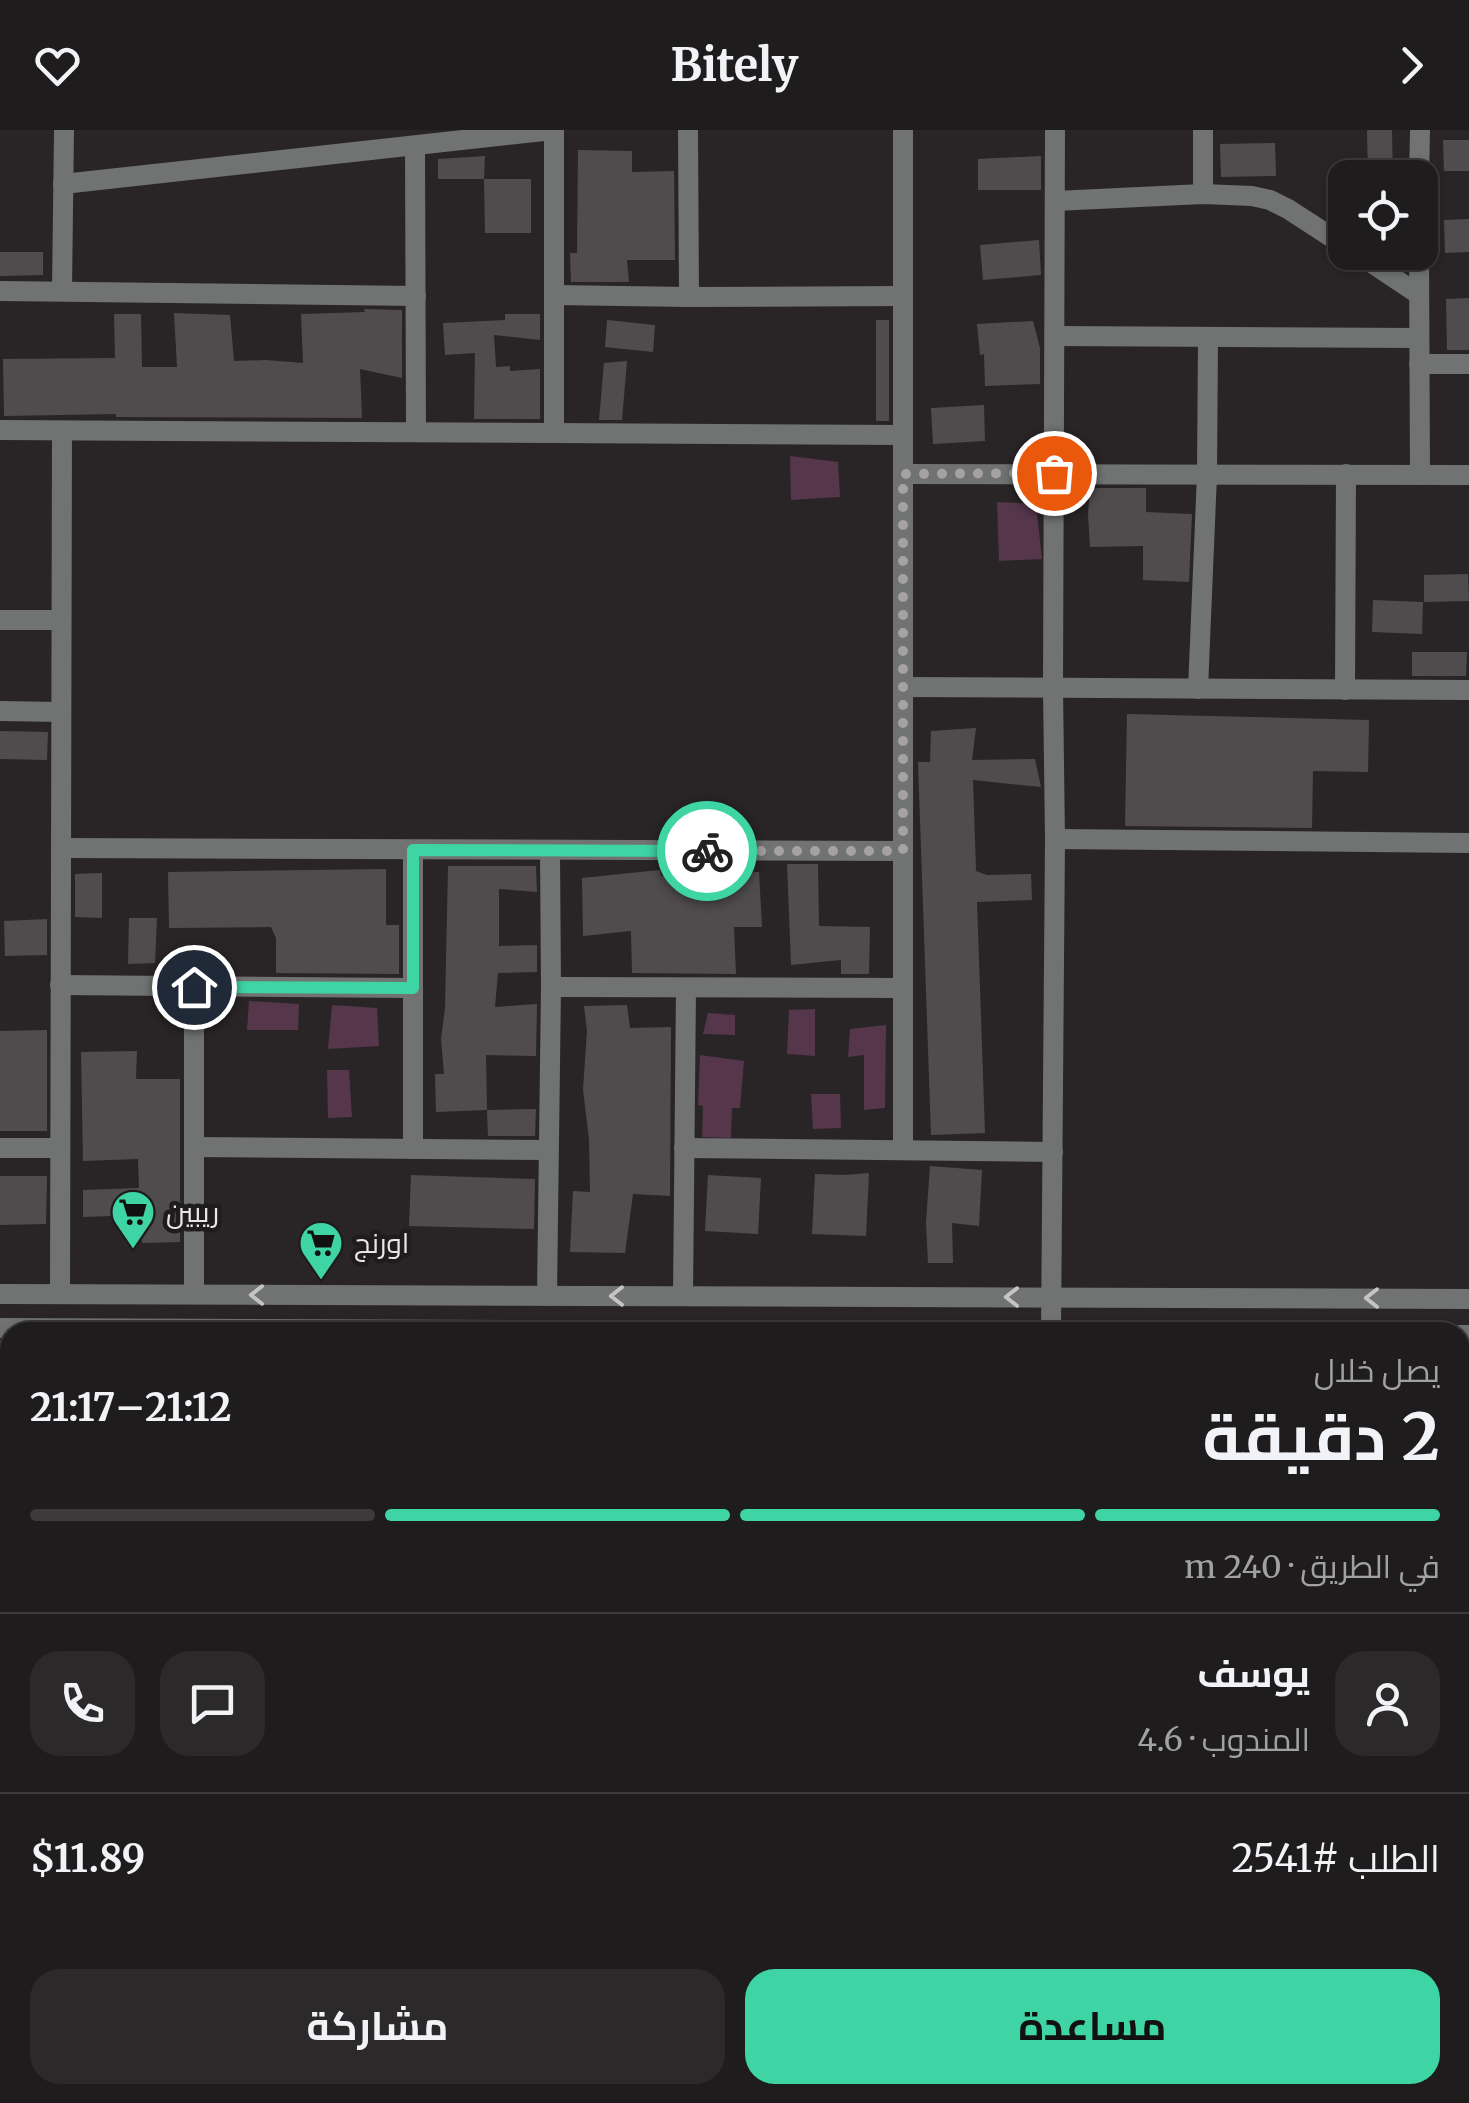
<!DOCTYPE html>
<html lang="ar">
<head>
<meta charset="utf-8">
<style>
  body { margin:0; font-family:Merriweather,Cairo,serif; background:#2c292a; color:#f1f3f6; direction:rtl; height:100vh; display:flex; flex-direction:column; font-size:38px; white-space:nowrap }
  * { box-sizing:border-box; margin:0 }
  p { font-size:32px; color:#a1a1a4 }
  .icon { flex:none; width:55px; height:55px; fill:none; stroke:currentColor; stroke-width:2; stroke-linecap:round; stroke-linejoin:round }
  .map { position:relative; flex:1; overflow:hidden; direction:ltr }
  .details { position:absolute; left:0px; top:1192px; width:1470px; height:782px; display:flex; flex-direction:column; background:#1f1c1d; border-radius:30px 30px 0 0; box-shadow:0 2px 8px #0004,0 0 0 2px #3c3a3b; direction:rtl }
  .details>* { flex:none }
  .fabs { position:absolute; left:1328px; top:30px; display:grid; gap:20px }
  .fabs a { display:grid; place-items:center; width:110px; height:110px; border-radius:20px; background:#1f1c1d; box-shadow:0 2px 8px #0004,0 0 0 2px #3c3a3b; font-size:50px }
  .pin { position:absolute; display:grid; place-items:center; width:85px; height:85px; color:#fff; margin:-42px; border:5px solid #fff; border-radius:50%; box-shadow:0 2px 10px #0007 }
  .courier { position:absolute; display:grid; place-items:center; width:100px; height:100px; margin:-50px; border:8px solid #3ed4a3; border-radius:50%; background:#fff; color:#222; box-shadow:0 2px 12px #0007 }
  .overview em { font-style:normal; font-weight:700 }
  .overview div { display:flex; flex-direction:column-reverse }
  .overview { display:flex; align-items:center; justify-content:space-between; height:170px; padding:0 30px }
  h1 { font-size:65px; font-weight:700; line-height:75px }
  .bar { display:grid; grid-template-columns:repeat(4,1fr); gap:15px 10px; align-content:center; height:120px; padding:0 30px }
  .bar i { height:12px; border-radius:8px; background:#3c3a3b }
  .bar .active { background:#3ed4a3 }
  .bar p { grid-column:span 4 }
  .line { display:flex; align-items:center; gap:25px; padding:0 30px; border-top:2px solid #3c3a3b }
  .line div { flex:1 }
  .round { display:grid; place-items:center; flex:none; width:105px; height:105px; border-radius:30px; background:#2c292a }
  .cta { display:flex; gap:20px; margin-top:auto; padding:20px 30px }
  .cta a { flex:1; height:115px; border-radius:30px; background:#3ed4a3; color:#111; font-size:40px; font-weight:700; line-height:115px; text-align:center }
  .cta a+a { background:#2c292a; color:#f1f3f6 }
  header { display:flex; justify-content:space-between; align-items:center; height:130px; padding:0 30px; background:#1f1c1d; font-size:45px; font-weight:700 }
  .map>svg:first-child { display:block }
  .green { fill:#56364b }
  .building { fill:#504c4e }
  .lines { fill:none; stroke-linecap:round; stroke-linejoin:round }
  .minor { stroke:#707372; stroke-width:20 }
  .oneway { stroke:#c5c4c5 }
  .done { stroke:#a6a2a4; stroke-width:10; stroke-dasharray:0 18 }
  .route { stroke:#3ed4a3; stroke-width:12 }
  .labels { text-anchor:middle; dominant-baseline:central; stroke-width:9; stroke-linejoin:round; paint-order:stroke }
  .poi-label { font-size:28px; fill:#e9e6e8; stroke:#1f1c1e; text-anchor:start }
</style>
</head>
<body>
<header><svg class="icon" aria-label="forward" viewBox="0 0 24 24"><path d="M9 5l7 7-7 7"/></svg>Bitely<svg class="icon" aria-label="heart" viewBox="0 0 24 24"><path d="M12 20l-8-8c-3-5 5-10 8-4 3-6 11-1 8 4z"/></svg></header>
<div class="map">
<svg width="1469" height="1973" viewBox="0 0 1469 1973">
  <rect width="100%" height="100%" fill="#292527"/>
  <!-- green -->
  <g class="green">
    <path d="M790,326L838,332L840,367L791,370Z"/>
    <path d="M997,372L1036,374L1042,429L999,431Z"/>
    <path d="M249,871L299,874L298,900H247Z"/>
    <path d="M332,875L377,878L379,916L328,919Z"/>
    <path d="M815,879V926L787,924L789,880Z"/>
    <path d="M708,883L735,885V905L703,904Z"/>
    <path d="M886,895L885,978L864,980V925L848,927L850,899Z"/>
    <path d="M700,925L744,931L740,978H732L731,1008L702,1007L703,976L698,975Z"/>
    <path d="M327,940H349L352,987L328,988Z"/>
    <path d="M811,964H840L841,998L813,999Z"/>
    <rect x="1460" y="1379" width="9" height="124"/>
  </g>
  <!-- building -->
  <g class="building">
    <path d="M1367,0H1392L1393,48H1368Z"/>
    <path d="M1443,10H1469V41H1444Z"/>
    <path d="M1275,13L1276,46L1221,47L1220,14Z"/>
    <path d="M578,20L632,21V42L674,41L675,130H627L629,152H571L570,123H577Z"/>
    <path d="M485,26L484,49H531V103H485L484,49H438V29Z"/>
    <path d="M1041,26V60H978V29Z"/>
    <path d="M1469,89V122L1445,123L1444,90Z"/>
    <path d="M1039,110L1041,145L983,150L980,115Z"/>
    <path d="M0,122H43V145L0,146Z"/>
    <path d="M1469,168V220H1447L1446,169Z"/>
    <path d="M364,179L402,180V248L360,239L362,288L116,287V284L4,286L3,229L115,228L114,184H141L142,237H177L174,183L230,185L234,231L266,230L303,233L301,184L365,182Z"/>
    <path d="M505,184H540V210L494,205L496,237L510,236V241L540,239V289H474L475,223L445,225L443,193L505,190Z"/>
    <path d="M607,190L655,195L653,222L605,217Z"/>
    <rect x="876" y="190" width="13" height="101"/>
    <path d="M1033,191L1040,218V254L985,256L984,224L980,225L977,194Z"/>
    <path d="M627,231L622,290H599L604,233Z"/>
    <path d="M984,275L985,311L933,314L931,278Z"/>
    <path d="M1090,358H1146V382L1192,384L1189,452L1143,450V416L1090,417L1088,384Z"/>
    <path d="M1468,444L1469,471L1424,472V445Z"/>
    <path d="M1373,470L1423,472L1422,504L1372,502Z"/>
    <path d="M1412,522H1467L1466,546H1412Z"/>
    <path d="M1127,584L1369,590L1368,642L1313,641L1312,698L1125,696Z"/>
    <path d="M976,598L972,630L1035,629L1041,657L973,650L976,741L987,745L1031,744L1032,770L977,772L985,1003L931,1005L918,632H930L931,601Z"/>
    <path d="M0,601L48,602L47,630L0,629Z"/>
    <path d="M787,734H818L819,796L870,797L869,844H841V830L791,835Z"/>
    <path d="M448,736H536L537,762L499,759V816L537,815V842L498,843L495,877L537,874L536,926L486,925L487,980L436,982L435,944H444L441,909L445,878Z"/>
    <path d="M386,739V795H399V844L276,843V808L271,797L169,798L168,742Z"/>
    <path d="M660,740L661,746L759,742L762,797H734L736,844L632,843L631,801L583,806L582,748Z"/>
    <path d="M102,743V788L75,787V744Z"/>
    <path d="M129,788H157L155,833L128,834Z"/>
    <path d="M47,789V825L5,826L4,791Z"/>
    <path d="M627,875L630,898L671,897L670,1066L633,1064L625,1123L570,1122L573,1061L590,1062L589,1009L583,960L587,901L584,876Z"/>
    <path d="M47,900V1001H0V901Z"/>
    <path d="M137,921L136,949H180V1112L142,1113L140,1085L83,1087V1060L139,1058L138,1029L83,1031L81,922Z"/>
    <path d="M536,979L535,1006H488L487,980Z"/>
    <path d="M930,1036L982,1040L979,1096L952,1093L953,1133H928L926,1092Z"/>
    <path d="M869,1043L866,1106L812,1104L815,1044L844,1045Z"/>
    <path d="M411,1045L535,1049L534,1099L409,1096Z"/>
    <path d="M708,1045L761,1048L758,1104L705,1101Z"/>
    <path d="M0,1046H47L46,1094L0,1095Z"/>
  </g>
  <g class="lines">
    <!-- minor -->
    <g class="minor">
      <path d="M688,0L689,167"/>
      <path d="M1203,0V64"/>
      <path d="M415,16L416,302"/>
      <path d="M1419,48L1420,0"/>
      <path d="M63,54L553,0"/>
      <path d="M1055,71L1203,64L1252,66L1270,70L1288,79L1345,116"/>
      <path d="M1355,122L1418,164"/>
      <path d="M1419,122L1420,345"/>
      <path d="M62,160L64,0"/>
      <path d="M0,161L416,166"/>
      <path d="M554,165L689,167L903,166"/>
      <path d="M1055,206L1419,208"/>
      <path d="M1419,234H1469"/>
      <path d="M0,300L903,305"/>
      <path d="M554,302V0"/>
      <path d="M903,344L1469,345"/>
      <path d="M0,490H61"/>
      <path d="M903,557L1469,560"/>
      <path d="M1198,559L1207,345L1208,208"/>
      <path d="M1345,560L1346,344"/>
      <path d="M0,581L61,582"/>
      <path d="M1055,709L1469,713"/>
      <path d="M61,718L903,721"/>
      <path d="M60,855L413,858"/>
      <path d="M194,857V1164"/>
      <path d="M551,857L903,858"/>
      <path d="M194,1017L548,1020"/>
      <path d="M0,1018H60"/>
      <path d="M684,1018L1053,1022"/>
      <path d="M413,1019V720"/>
      <path d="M903,1020V0"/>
      <path d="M0,1164L1469,1169"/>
      <path d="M60,1164L62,301"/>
      <path d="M547,1166L551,857L550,721"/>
      <path d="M683,1166L686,858"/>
      <path d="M0,1198L1010,1202"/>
      <path d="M1051,1202L1055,709L1053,558L1055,0"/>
      <path d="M1460,1205H1469"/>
      <path d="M0,1350H10"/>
      <path d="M1460,1356H1469"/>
      <path d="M0,1506H10"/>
      <path d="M1460,1510H1469"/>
      <path d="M0,1656H10"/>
      <path d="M1460,1663H1469"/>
      <path d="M1460,1820H1469"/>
      <path d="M0,1945L10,1946"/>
      <path d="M464,1965V1973"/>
      <path d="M1260,1965L1261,1973"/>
      <path d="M1415,1965V1973"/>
      <path d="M608,1971L953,1970"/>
      <path d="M62,1973V1965"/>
      <path d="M1089,1973V1965"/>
    </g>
  </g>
  <!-- one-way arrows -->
  <defs><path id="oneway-chevron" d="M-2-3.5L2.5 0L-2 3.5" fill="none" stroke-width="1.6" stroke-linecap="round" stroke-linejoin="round" transform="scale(2.5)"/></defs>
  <g class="oneway">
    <use href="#oneway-chevron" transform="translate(257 1165) rotate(-180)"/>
    <use href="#oneway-chevron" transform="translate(617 1166) rotate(-180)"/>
    <use href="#oneway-chevron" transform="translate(1012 1167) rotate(-180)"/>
    <use href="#oneway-chevron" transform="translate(1372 1168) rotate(-180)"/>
  </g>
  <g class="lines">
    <!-- done -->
    <path class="done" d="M707,721H903V344L1054,343"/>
    <!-- route -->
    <path class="route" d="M194,857L413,858V720L707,721"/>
  </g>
  <!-- icons -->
  <defs>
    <symbol id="supermarket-pin" viewBox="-11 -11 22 30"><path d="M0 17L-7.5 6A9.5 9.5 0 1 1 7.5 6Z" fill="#3ed4a3" stroke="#1f1c1e"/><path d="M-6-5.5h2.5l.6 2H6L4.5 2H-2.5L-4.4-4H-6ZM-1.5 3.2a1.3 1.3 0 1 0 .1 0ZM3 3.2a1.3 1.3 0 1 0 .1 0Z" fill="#111"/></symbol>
  </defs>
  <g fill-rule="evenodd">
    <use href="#supermarket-pin" x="108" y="1057" width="50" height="68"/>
    <use href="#supermarket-pin" x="296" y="1088" width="50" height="68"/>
  </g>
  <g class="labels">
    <!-- poi labels -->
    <g class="poi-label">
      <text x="166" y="1082">ريبين</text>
      <text x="354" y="1113">اورنج</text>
    </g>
  </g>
</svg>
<div class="fabs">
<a><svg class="icon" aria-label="locate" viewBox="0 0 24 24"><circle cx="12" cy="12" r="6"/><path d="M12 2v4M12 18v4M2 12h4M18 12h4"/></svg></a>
</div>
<div class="pin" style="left:1054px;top:343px;background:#ea580c"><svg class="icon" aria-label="bag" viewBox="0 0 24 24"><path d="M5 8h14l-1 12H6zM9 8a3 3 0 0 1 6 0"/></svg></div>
<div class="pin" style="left:194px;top:857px;background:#1f2937"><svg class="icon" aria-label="home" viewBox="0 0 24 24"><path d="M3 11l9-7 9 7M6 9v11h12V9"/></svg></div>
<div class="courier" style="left:707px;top:721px"><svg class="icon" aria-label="bike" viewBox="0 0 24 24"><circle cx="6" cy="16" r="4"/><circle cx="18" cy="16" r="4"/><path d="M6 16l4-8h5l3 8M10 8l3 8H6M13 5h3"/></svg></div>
<section class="details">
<div class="overview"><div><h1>2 دقيقة</h1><p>يصل خلال</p></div><em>21:12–21:17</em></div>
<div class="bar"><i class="active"></i><i class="active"></i><i class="active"></i><i></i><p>في الطريق · 240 m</p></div>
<div class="line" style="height:180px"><a class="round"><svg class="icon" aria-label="person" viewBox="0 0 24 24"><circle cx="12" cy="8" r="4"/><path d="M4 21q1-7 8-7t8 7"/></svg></a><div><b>يوسف</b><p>المندوب · 4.6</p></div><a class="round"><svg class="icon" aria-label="chat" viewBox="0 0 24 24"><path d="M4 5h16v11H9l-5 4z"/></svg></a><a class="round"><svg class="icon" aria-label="phone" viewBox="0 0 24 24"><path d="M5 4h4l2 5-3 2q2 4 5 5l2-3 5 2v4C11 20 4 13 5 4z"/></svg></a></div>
<div class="line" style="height:130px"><div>الطلب #2541</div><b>$11.89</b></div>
<div class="cta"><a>مساعدة</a><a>مشاركة</a></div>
</section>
</div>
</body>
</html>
